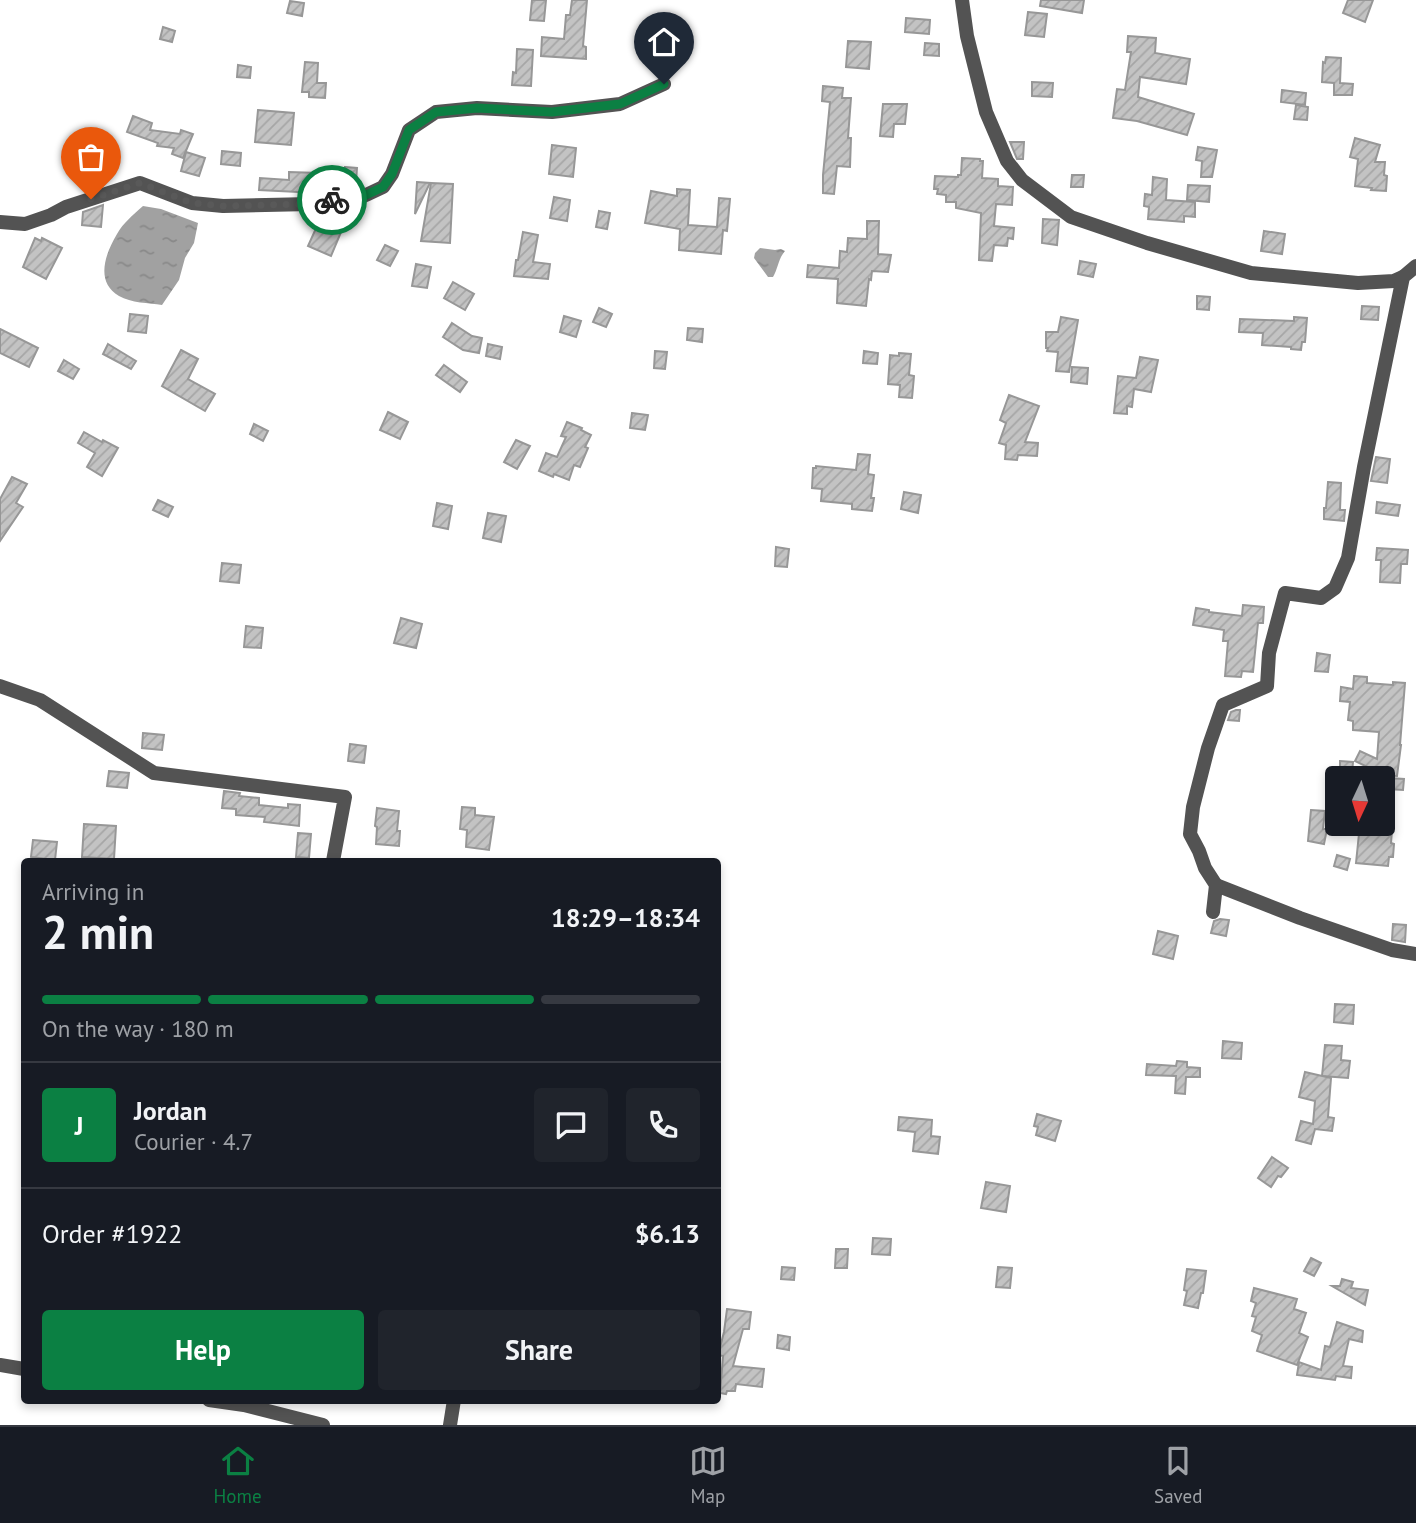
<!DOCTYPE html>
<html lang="en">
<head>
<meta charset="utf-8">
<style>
  body { margin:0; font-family:"PT Sans",sans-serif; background:#20242c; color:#f1f3f6; height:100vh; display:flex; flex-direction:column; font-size:26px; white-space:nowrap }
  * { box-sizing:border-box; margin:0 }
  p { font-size:23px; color:#9ea1a6 }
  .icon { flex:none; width:38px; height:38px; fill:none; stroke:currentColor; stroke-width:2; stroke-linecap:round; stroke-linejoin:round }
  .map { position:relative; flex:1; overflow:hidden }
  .side { position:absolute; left:21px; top:858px; width:700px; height:546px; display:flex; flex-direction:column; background:#171b24; border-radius:7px; box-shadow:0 4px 10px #0003 }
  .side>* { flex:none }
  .needle { width:46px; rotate:184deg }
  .buttons { position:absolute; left:1325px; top:766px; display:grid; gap:14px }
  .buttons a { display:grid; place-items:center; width:70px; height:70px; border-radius:7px; background:#171b24; box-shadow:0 4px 10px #0003; font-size:35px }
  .pin { position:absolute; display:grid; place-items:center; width:60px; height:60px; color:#fff; margin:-72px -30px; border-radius:50% 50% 50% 0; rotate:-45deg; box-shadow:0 0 7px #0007 }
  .pin .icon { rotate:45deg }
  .courier { position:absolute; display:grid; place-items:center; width:70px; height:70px; margin:-35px; border:5px solid #0b8043; border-radius:50%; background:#fff; color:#222; box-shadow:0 2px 9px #0007 }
  .headline em { font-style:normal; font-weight:800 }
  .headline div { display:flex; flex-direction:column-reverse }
  .headline { display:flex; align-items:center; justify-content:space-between; height:119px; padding:0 21px }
  h1 { font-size:46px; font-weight:800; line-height:52px }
  .bar { display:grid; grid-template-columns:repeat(4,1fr); gap:10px 7px; align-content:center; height:84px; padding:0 21px }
  .bar i { height:9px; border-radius:5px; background:#363941 }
  .bar .on { background:#0b8043 }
  .bar p { grid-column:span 4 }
  .line { display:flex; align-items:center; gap:18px; padding:0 21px; border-top:2px solid #363941 }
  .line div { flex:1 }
  .round { display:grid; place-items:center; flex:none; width:74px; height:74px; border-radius:7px; background:#20242c }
  .cta { display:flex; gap:14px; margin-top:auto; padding:14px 21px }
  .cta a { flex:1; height:80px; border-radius:7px; background:#0b8043; color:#fff; font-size:28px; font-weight:800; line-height:80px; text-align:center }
  .cta a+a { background:#20242c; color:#f1f3f6 }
  .dock { display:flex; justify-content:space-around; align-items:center; height:98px; border-top:2px solid #363941; background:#171b24; font-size:19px; color:#9ea1a6 }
  .dock a { display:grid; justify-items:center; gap:4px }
  .dock .on { color:#0b8043 }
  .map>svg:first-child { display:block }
  .water { fill:url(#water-ripples) }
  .building { fill:url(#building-hatch); stroke:#979797; stroke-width:2 }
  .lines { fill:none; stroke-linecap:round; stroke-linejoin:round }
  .street { stroke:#535353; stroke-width:14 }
  .done { stroke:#595959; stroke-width:7; stroke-dasharray:0 12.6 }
  .route { stroke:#0b8043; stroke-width:9 }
</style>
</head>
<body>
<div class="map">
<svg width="1416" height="1425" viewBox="0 0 1416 1425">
  <defs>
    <pattern id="water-ripples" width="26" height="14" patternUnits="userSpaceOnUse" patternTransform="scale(1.75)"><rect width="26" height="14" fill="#a1a1a1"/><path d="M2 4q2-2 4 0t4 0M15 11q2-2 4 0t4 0" fill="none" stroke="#898989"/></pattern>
    <pattern id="building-hatch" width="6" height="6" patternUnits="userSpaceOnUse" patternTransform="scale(1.75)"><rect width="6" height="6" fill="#c3c3c3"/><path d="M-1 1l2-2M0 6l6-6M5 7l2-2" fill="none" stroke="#a6a6a6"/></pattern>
  </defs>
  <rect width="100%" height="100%" fill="#fff"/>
  <!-- water -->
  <g class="water">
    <path d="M143,206L161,209L198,223L194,243L185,258L179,280L162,305C149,303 131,303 119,296C95,282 105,254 117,234C123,223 134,214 143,206Z"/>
    <path d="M760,248L775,250L781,249L785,251C778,259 778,269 773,277H768L754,258L755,253Z"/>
  </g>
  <!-- building -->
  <g class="building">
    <path d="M532,0H546L544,21L530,20Z"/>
    <path d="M572,0H587L583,46L586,47V59L541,56L542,37L564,39L566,15H570Z"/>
    <path d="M1041,0H1084L1082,13L1040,6Z"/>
    <path d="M1348,0H1373L1365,22L1343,13Z"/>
    <path d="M290,1L304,3L302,16L287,13Z"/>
    <path d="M1028,12L1047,14L1044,37L1025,35Z"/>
    <path d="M906,18L930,20L929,34L905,32Z"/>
    <path d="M163,27L175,31L172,42L160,39Z"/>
    <path d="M1128,36L1156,38L1155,53L1190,59L1186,84L1140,77L1138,97L1194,114L1187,135L1137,121L1113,118L1117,89L1125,90L1131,52H1127Z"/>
    <path d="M848,41L871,42L869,69L846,67Z"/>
    <path d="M925,43L939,44V56L924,55Z"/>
    <path d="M517,49L533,50L531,86L512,85L513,72L516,73Z"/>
    <path d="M1326,57L1341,58L1340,83L1353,84L1352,95H1334V83L1322,82L1323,62L1325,63Z"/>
    <path d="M305,62L318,63L317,83H326L325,98L309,97V92H302Z"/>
    <path d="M238,65L251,67L250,78L237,77Z"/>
    <path d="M1032,82L1053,83L1052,97L1032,96Z"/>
    <path d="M823,86L843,88L842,98H851L848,138H851L850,167L837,166L834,194L823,193V175L830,102L822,101Z"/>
    <path d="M1282,90L1306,93L1305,105L1281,102Z"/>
    <path d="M883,104H907L905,124H894L893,137L880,136Z"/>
    <path d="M1296,105L1308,107L1307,120L1294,119Z"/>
    <path d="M258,110L294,113L291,145L255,142Z"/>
    <path d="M133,116L152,123L150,130L180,134L181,130L193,134L183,158L172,154L174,148L157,146L158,143L127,132Z"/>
    <path d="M1355,138L1380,145L1375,162H1385L1384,175L1387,176L1386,191L1371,190L1372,188L1355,186L1358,159L1350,157Z"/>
    <path d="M1010,142H1024L1023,159H1017Z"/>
    <path d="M552,145L576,148L573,177L549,174Z"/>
    <path d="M1198,147L1217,150L1212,177H1201L1202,161L1196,160Z"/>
    <path d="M222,151L241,153L240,166L221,164Z"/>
    <path d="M186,152L205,158L199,176L181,171Z"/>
    <path d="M962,158L980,159V161H983L982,178L998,179V186L1013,187L1012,205L996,204L994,226L1014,228L1013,239L1008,238L1007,246L994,245L992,261L979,260L981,213L956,208V202H946V195L937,194L938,189H934L935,176L958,177V175H961Z"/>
    <path d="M345,167L357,168L356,182L332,180L333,168H345Z"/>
    <path d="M289,172L319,173L318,193L259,190L260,178L289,180Z"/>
    <path d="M1072,175H1084L1083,187H1071Z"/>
    <path d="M1153,177L1167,179L1166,200L1195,202V217L1184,216V222L1148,219L1149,207L1144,206L1145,194L1152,195Z"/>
    <path d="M417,182L430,183L415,214Z"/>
    <path d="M431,183L453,184L450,243L421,241Z"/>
    <path d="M1188,185L1210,186L1209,202L1187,200Z"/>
    <path d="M677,189L690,190L688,225L717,227L719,198L730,199L727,231L723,230L721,254L679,250L680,229L645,223L651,191L677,196Z"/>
    <path d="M554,197L570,200L567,221L550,218Z"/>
    <path d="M103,205L101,227L82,225L83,212Z"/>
    <path d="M599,211L610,213L607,229L596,227Z"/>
    <path d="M322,215L344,225L331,256L308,246Z"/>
    <path d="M1043,219L1059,220L1057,245L1042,243Z"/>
    <path d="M867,221H879L878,254L891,255L888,272L872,271L871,280L869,279L866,306L837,303L838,279L807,277L808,265L839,268L840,251L847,252L848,238L867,239Z"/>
    <path d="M1264,231L1285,234L1282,254L1261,251Z"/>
    <path d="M523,232L538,235L533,262L550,264L548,279L514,276L516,260H518Z"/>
    <path d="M35,238L41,241L42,238L62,248L46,279L23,267Z"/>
    <path d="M385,245L398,251L390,266L377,260Z"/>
    <path d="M1080,261L1096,264L1093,277L1078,274Z"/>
    <path d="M416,264L431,267L427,288L412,286Z"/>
    <path d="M453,282L474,294L465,310L444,298Z"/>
    <path d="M1197,296L1210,297L1209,310L1197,309Z"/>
    <path d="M1362,306L1379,307L1378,320L1361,319Z"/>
    <path d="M599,308L612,314L606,327L593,322Z"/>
    <path d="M130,314L148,316L146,333L128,331Z"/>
    <path d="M564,316L581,321L576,337L560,332Z"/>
    <path d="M1061,317L1078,320L1069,372L1056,371L1058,352L1047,351L1048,348H1046V332H1058Z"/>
    <path d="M1294,317L1307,318L1305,342H1302L1301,350L1291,349V347L1262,345L1263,333L1239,332L1240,319L1294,321Z"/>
    <path d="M452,323L472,336L482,338L479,353L463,350L443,337Z"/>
    <path d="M688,328L703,329L702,342L687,340Z"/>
    <path d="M0,329L38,348L29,367L0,353Z"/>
    <path d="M108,344L136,361L131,369L103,354Z"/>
    <path d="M488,344L502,347L500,359L486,356Z"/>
    <path d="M181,350L198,359L188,379L215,394L205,411L162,386Z"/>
    <path d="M655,351L667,352L665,369L654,368Z"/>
    <path d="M864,351L878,353L877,364L863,363Z"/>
    <path d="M899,353L911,354L909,375L914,376L912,398L899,397L900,385L888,384L890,355L899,356Z"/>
    <path d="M1140,357L1158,360L1151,392L1134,389L1132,407L1127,406V414L1114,413L1118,376L1136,378Z"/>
    <path d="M64,360L79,369L73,379L58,371Z"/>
    <path d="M444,365L467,382L460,392L436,375Z"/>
    <path d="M1072,367L1088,368L1087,384L1071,382Z"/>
    <path d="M1009,395L1039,406L1025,442L1038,443L1037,456L1018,455L1017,460L1005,459L1006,445L999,443L1006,423L1000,420Z"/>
    <path d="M388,412L408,422L400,439L380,430Z"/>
    <path d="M632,413L648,415L645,430L630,428Z"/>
    <path d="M567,422L582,428L581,430L591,435L585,447L588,448L580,467L574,465L569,480L554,474L553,477L539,471L546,453L557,457L566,437L561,436Z"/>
    <path d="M254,424L268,431L263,441L250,434Z"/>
    <path d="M84,432L102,442L103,440L118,448L102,476L87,467L95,453L78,443Z"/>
    <path d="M516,440L530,446L517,469L504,462Z"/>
    <path d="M858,454L870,455L868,474L874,475L871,498H874L872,511L852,509V504L821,501L822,489L812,488L813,468H816V466L856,470Z"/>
    <path d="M1376,457L1390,459L1387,483L1371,481Z"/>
    <path d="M12,477L27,484L16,503L23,507L0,541V499Z"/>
    <path d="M1328,482L1341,483L1340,510H1345L1344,521L1324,519V508H1326Z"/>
    <path d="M904,492L921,495L918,513L901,509Z"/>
    <path d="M158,500L173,507L168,517L153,510Z"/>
    <path d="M1377,502L1400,505L1398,516L1376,513Z"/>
    <path d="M437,503L452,506L448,529L433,526Z"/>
    <path d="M488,513L506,516L501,542L483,538Z"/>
    <path d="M776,547L789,549L787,567L775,566Z"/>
    <path d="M1377,548L1408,550L1407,564H1401L1400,583L1380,582L1381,560H1376Z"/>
    <path d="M222,563L241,565L239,583L220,581Z"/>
    <path d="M1243,605L1264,607L1263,623H1258L1253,672L1242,671L1241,677L1225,676L1228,641H1223L1224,630L1193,625L1196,608L1209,610V612L1242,616Z"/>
    <path d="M401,618L422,624L416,648L394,643Z"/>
    <path d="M246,626L263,628L261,648L244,647Z"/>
    <path d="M1317,653L1330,655L1328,672L1315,671Z"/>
    <path d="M1354,676L1367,677V683L1393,685V682L1405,683L1400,745H1401L1397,776L1378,775V772L1355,761L1360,751L1377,759L1379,732L1353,730V721L1348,720L1350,702L1340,701L1341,687L1353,689Z"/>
    <path d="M1236,710H1240L1239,721L1228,720L1231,712Z"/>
    <path d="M143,733L164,735L162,750L142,748Z"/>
    <path d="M350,744L366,746L364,763L348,761Z"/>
    <path d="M1340,761L1353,762L1352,773H1340Z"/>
    <path d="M109,771L129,773L127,788L107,786Z"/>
    <path d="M1389,778L1404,779L1403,790L1388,789Z"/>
    <path d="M224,791L240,793L239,796L259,798V805L288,808V804L300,805L299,826L264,822L265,817L236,815V809L222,808Z"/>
    <path d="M462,807L475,808V815L494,817L489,850L466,847L467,830L460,829Z"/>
    <path d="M377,808L399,811L397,831H400L399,846L376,844L377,827L375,826Z"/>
    <path d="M1311,810L1325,811L1323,829H1327L1324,844L1308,841Z"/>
    <path d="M84,824L116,826L114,859L82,857Z"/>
    <path d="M1360,824H1378V830L1392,831L1391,843L1394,844L1393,857H1389L1388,866L1356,863Z"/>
    <path d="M298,833L311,834L309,858L296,857Z"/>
    <path d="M33,840L57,842L55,860L31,857Z"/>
    <path d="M1337,855L1350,859L1347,870L1334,866Z"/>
    <path d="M1220,919L1229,920L1226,936L1211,933L1214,921Z"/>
    <path d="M1393,924L1406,925L1405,942L1392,940Z"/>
    <path d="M1158,931L1178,936L1173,959L1153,954Z"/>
    <path d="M1335,1004L1354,1005L1353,1024L1334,1022Z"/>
    <path d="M1223,1041L1242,1043L1241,1059L1222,1058Z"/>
    <path d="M1325,1045L1342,1046L1341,1060L1350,1061L1348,1078L1322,1076Z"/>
    <path d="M1177,1061L1187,1062V1067L1200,1068V1077H1186L1185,1094L1175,1093L1176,1076L1146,1075L1147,1064L1176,1066Z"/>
    <path d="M1305,1072L1331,1078L1328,1117L1334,1118L1332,1131L1315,1129L1311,1144L1296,1140L1301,1121L1313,1124L1315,1101L1299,1097Z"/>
    <path d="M1037,1114L1061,1121L1055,1141L1036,1135L1038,1127L1034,1126Z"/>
    <path d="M899,1117L932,1120L931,1136L940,1137L938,1154L913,1151L915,1132L898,1130Z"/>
    <path d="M1272,1157L1288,1168L1281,1177L1278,1176L1271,1187L1258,1178Z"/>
    <path d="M986,1182L1010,1186L1006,1212L981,1208Z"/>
    <path d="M873,1238L891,1239L890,1255L872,1254Z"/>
    <path d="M836,1249H848L847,1268H835Z"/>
    <path d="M1311,1258L1321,1263L1314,1276L1304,1271Z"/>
    <path d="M782,1267L795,1268L794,1280L781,1279Z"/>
    <path d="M998,1267L1012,1268L1010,1288L996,1287Z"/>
    <path d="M1187,1269L1206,1271L1203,1293H1201L1198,1308L1184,1305L1187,1291L1184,1290Z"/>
    <path d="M1342,1279L1353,1282L1351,1288L1368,1290L1365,1305L1332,1286H1340Z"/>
    <path d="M1254,1288L1297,1299L1294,1309L1306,1313L1299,1333L1308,1337L1297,1365L1257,1351L1262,1335L1252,1331L1256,1317L1252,1316L1256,1303L1251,1301Z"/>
    <path d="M727,1309L751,1312L749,1329H743L733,1366L764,1369L762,1387L736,1384L735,1391H727L726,1394L720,1393L723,1356L718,1355L724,1332Z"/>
    <path d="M1337,1322L1363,1331L1362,1342L1349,1339L1343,1366L1352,1367L1351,1378L1336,1376L1335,1380L1297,1375L1299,1362L1321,1370L1325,1346L1330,1347Z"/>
    <path d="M778,1335L790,1337L789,1350L777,1348Z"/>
  </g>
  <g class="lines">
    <!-- street -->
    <g class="street">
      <path d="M962,0L967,36L986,112L1007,161L1022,180L1071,217L1147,243L1251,273L1358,283L1394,281L1403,277"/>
      <path d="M0,222L25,224L51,215L66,207L140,183L192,203L223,206L311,204L366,195L383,187L392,174L409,130L436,112L477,108L552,112L620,104L664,84"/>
      <path d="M0,686L40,700L154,773L345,797L333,861"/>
      <path d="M1216,885L1300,918L1392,950L1416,954"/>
      <path d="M1213,912L1216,885L1205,868L1199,851L1190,834L1193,807L1208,748L1223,705L1267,686L1269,653L1285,593L1321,598L1335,588L1348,558L1364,467L1403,277L1416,266"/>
      <path d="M0,1365L24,1369"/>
      <path d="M209,1400L244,1405L323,1425"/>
      <path d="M450,1425L454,1400"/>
    </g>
  </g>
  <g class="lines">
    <!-- done -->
    <path class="done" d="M91,199L140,183L192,203L223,206L311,204L332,200"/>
    <!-- route -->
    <path class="route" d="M332,200L366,195L383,187L392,174L409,130L436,112L477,108L552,112L620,104L664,84"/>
  </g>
</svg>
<div class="buttons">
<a><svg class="needle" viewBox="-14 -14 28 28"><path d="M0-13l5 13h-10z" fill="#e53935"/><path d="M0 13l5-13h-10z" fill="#9ea1a6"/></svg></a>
</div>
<div class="pin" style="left:91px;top:199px;background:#ea580c"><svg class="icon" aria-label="bag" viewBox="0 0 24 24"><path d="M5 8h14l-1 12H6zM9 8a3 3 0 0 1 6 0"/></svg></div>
<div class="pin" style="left:664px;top:84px;background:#1f2937"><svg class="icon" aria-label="home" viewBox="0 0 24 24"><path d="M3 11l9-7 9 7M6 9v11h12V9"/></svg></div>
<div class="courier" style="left:332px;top:200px"><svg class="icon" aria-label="bike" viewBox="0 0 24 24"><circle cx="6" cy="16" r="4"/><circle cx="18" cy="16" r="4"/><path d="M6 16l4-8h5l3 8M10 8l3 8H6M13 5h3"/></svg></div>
<section class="side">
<div class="headline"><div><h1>2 min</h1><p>Arriving in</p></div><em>18:29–18:34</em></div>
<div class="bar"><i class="on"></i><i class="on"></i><i class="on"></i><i></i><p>On the way · 180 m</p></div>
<div class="line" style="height:126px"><b class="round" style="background:#0b8043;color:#fff">J</b><div><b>Jordan</b><p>Courier · 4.7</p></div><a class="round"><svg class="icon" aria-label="chat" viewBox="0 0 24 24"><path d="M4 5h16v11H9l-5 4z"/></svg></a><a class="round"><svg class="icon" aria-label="phone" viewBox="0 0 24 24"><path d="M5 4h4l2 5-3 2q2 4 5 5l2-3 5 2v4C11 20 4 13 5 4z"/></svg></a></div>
<div class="line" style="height:91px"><div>Order #1922</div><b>$6.13</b></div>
<div class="cta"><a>Help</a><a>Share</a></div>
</section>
</div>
<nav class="dock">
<a class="on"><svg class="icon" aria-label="home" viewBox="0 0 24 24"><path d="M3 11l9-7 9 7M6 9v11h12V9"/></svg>Home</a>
<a><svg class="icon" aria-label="map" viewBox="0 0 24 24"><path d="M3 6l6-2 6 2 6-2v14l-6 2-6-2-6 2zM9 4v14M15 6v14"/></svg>Map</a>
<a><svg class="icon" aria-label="saved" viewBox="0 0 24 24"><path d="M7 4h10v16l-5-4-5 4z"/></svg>Saved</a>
</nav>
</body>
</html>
